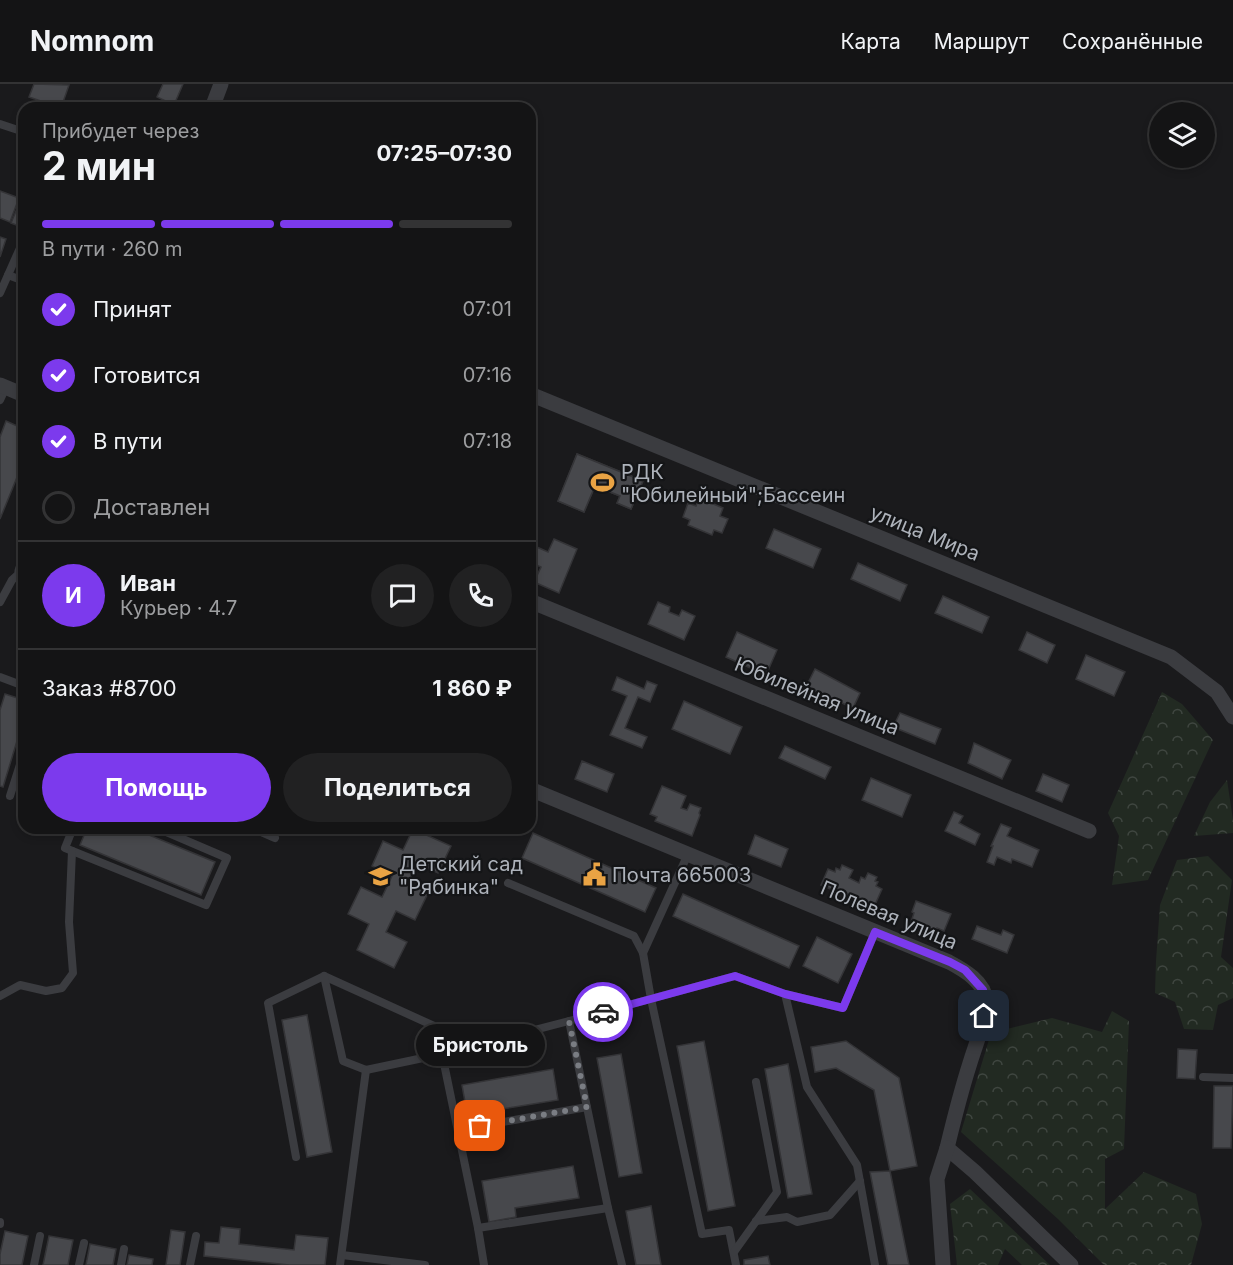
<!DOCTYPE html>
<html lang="ru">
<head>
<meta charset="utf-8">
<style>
  body { margin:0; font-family:Inter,sans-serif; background:#212122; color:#f1f3f6; height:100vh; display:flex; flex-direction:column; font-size:22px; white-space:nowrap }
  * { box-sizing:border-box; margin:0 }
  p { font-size:20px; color:#9d9ea0 }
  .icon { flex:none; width:33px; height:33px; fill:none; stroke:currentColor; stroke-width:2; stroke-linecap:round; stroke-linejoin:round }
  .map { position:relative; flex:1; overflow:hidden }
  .sheet { position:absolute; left:18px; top:18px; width:518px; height:732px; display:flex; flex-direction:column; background:#141415; border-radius:18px; box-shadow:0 3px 9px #0003,0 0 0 2px #333334 }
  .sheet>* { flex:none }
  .fabs { position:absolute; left:1149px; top:18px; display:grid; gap:12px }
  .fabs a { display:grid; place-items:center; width:66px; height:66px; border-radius:50%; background:#141415; box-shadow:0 3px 9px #0003,0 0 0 2px #333334; font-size:30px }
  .pin { position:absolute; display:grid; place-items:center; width:51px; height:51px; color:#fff; margin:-26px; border-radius:12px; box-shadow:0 3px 9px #0006 }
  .courier { position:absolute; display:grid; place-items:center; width:60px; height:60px; margin:-30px; border:4px solid #7c3aed; border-radius:50%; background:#fff; color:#222; box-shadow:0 2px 8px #0007 }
  .bubble { position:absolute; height:42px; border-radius:21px; background:#141415; box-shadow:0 3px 9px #0003,0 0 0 2px #333334; font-size:20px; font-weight:700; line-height:42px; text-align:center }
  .overview em { font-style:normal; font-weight:700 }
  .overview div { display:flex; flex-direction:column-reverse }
  .overview { display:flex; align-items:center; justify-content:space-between; height:102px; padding:0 24px }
  h1 { font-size:39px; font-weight:700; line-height:45px }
  .bar { display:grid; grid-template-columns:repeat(4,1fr); gap:9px 6px; align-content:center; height:72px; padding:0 24px }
  .bar i { height:8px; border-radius:4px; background:#333334 }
  .bar .active { background:#7c3aed }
  .bar p { grid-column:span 4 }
  .line { display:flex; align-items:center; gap:15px; padding:0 24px; border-top:2px solid #333334 }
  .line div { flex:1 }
  .round { display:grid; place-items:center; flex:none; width:63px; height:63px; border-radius:32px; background:#212122 }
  ol { padding:0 24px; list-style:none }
  li { display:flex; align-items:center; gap:18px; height:66px }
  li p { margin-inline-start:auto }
  li .icon { padding:6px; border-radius:50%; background:#7c3aed; color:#fff; stroke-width:4 }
  li:last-child { color:#9d9ea0 }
  li i { width:33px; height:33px; border:3px solid #333334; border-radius:50% }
  .action { display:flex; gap:12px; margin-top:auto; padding:12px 24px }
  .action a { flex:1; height:69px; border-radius:36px; background:#7c3aed; color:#fff; font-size:24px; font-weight:700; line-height:69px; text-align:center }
  .action a+a { background:#212122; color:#f1f3f6 }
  header { display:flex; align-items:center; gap:36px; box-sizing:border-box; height:84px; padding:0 30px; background:#141415; border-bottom:2px solid #333334 }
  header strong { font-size:28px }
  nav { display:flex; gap:33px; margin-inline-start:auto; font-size:21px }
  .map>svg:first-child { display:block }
  .forest { fill:url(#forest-crowns) }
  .building { fill:#47484c; stroke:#343437; stroke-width:1.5 }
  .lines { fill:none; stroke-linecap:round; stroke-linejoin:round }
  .service { stroke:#3b3c40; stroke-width:8 }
  .minor { stroke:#3b3c40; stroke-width:15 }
  .done { stroke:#7a7d83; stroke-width:6; stroke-dasharray:0 10.8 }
  .route { stroke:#7c3aed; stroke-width:8 }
  .labels { text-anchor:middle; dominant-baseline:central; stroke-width:4.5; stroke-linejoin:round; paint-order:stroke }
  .poi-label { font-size:20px; fill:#adb2ba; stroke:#141517; text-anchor:start }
  .street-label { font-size:20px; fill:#adb2ba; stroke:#141517 }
</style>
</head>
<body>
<header>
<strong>Nomnom</strong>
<nav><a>Карта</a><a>Маршрут</a><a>Сохранённые</a></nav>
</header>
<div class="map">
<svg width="1233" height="1181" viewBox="0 0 1233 1181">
  <defs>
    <pattern id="forest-crowns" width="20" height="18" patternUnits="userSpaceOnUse" patternTransform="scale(1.5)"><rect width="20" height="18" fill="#222a22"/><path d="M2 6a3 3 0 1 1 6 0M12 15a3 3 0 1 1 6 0" fill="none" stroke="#3f4640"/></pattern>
  </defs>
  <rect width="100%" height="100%" fill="#1a1a1c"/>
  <!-- forest -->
  <g class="forest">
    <path d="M1162,608L1182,620L1213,656L1148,796L1112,801L1119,752L1108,729Z"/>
    <path d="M1227,696L1233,736V749L1194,752L1210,718Z"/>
    <path d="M1208,772L1232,796L1221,873L1233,884V914L1218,921L1213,946L1184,945L1175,918L1155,909L1156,877L1160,821L1177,776Z"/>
    <path d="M1112,927L1129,937L1124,1065L1105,1075V1125L1144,1088L1196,1110L1202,1140L1191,1181H1104L1058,1135L961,1048L991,949L1052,934L1102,948Z"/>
    <path d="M970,1105L1050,1181H1022L1005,1165L998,1181H957L950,1120Z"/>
  </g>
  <!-- building -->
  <g class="building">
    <path d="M34,0L69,1L61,24L29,13Z"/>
    <path d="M163,0H183L174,21L157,13Z"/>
    <path d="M0,107L19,114L10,138L0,134Z"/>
    <path d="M21,115L24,116V144L11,139Z"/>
    <path d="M0,153L6,155L0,173Z"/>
    <path d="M6,337L24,345V376L0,435V353Z"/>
    <path d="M577,370L643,397L631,425L617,419L620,412L595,402L584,428L558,417Z"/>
    <path d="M577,370L643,397L631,425L617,419L620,412L595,402L584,428L558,417Z"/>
    <path d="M699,414L723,424L720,432L728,435L722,449L714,446L712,451L688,441L690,436L683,433L688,419L696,422Z"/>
    <path d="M774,445L821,465L813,484L766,464Z"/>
    <path d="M554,455L577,465L559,509L534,498L541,483L530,478V460L548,468Z"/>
    <path d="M858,479L907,501L900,517L851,495Z"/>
    <path d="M943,512L989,533L982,549L935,529Z"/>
    <path d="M658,518L670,523L669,528L679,532L682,526L695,532L684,556L648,540Z"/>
    <path d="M737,548L777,566L766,591L726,573Z"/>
    <path d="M1027,548L1055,561L1047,579L1019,566Z"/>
    <path d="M1086,571L1125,588L1114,612L1076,595Z"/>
    <path d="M815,585L860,609L853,624L806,603Z"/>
    <path d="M617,593L644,605L647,597L657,601L650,618L638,613L625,644L647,653L642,664L610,651L627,612L612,606Z"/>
    <path d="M5,610L24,616V634L3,703L0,702V626Z"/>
    <path d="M684,617L742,643L730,670L672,645Z"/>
    <path d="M900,629L941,645L935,660L893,643Z"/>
    <path d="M974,659L1011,676L1002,695L968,679Z"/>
    <path d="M785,662L831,683L825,695L779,674Z"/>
    <path d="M582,677L614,690L607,708L575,695Z"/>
    <path d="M1043,690L1069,701L1062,718L1036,707Z"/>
    <path d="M871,694L911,711L902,733L862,716Z"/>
    <path d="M662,702L686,712L681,724L687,726L690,720L701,724L699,729L700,731L692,752L655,737L657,733L650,730Z"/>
    <path d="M954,728L963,732L959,739L980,750L975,761L945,747Z"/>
    <path d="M1001,740L1011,744L1007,752L1039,766L1032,783L1012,775L1011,779L997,773L994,781L987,778L993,762H991Z"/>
    <path d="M87,744H132L215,778L201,811L80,761Z"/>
    <path d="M413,745L451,762L438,789L417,779L408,799L428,809L415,836L396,827L386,848L407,858L394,884L357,866L369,840L348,830L361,803L382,813L392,792L372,782L383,757L403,766Z"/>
    <path d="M533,749L656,804L645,828L522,774Z"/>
    <path d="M755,751L788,765L781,783L748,770Z"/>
    <path d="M842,781L853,786L849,794L859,799L861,793L865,795L868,789L877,793L875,797L878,798L876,802L882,805L874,823L821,801L828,785L835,788L836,784L840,786Z"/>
    <path d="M683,810L799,862L789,884L673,832Z"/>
    <path d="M916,817L951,830L944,847L937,844L936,847L911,838L914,829L912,828Z"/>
    <path d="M977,842L1001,851L1003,846L1014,851L1007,869L972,855Z"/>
    <path d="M817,853L852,870L838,899L803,882Z"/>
    <path d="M307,931L332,1068L307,1073L282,936Z"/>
    <path d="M704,957L735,1122L708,1127L677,962Z"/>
    <path d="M846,957L899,994L917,1082L890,1087L874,1006L836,984L815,988L811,963Z"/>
    <path d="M1178,965L1197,966L1195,995L1177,994Z"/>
    <path d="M621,970L642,1089L619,1093L597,974Z"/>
    <path d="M788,980L812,1110L788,1114L765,985Z"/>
    <path d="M553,985L558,1016L496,1026L498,1036L469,1041L462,1001Z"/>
    <path d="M1214,1002H1233L1231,1064H1213Z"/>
    <path d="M573,1082L579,1114L515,1124L516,1133L489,1138L482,1097Z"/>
    <path d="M890,1087L909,1181H888L870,1088Z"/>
    <path d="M651,1122L661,1181H636L626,1127Z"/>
    <path d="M221,1143L240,1145L239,1160L294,1166L296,1151L328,1154L325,1181H289L204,1172L205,1158L219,1159Z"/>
    <path d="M171,1146L185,1148L180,1181H166Z"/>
    <path d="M5,1147L28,1152L22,1181H0V1170Z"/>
    <path d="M49,1152L73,1156L68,1181H43Z"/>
    <path d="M90,1160L116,1165L113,1181H86Z"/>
    <path d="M129,1171L153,1175L152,1181H127Z"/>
    <path d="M768,1172L770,1181H744V1176Z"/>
  </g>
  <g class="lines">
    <!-- service -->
    <g class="service">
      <path d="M0,40L24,48"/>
      <path d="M8,191L24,197"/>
      <path d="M0,209L20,164"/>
      <path d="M0,316L6,303"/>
      <path d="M0,518L12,496L22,487"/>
      <path d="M0,593L24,602"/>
      <path d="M10,712L24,668"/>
      <path d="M73,744L65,764L206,821L227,774L157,744"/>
      <path d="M252,744L275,754"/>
      <path d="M508,799L634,852L643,869L651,915L702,1150L729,1146L736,1181"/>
      <path d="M643,869L688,770"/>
      <path d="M324,892L476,961"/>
      <path d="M785,910L807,1003L857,1081L875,1181"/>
      <path d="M0,912L20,901L46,907L62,904L73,889L69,838L72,767"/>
      <path d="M442,970L478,1144"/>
      <path d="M1203,993L1233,994"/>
      <path d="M458,1046L587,1023"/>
      <path d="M296,1073L268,919L324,892L343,977L366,986L442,970L569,937"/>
      <path d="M756,1137L787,1133L797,1138L830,1131L860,1097"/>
      <path d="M0,1140V1138"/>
      <path d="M734,1168L777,1108L756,998"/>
      <path d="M342,1171L425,1181"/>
      <path d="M34,1181L40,1152"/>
      <path d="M79,1181L84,1159"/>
      <path d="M121,1181L124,1165"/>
      <path d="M190,1181L196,1152"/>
      <path d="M340,1181L366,986"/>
      <path d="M484,1181L478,1144L608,1124"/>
      <path d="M622,1181L608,1124L569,937L735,892L785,910L843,924L875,848"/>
    </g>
    <!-- minor -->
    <g class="minor">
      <path d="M212,24L221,0"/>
      <path d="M0,301L24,311"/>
      <path d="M530,310L1171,573L1217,608L1233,633"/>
      <path d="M24,481L22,487L24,489"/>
      <path d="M530,517L1089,747"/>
      <path d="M530,705L949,878C964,886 985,898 986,917C987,933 975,962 970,979C961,1007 954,1035 947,1064L975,1088L1071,1181"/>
      <path d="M943,1181L937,1095L947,1064"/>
    </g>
  </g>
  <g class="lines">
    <!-- done -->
    <path class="done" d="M480,1042L587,1023L569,937L603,928"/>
    <!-- route -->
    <path class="route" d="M603,928L735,892L785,910L843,924L875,848L950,878L965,886L983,906L986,916L984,932"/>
  </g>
  <!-- icons -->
  <defs>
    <symbol id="stadium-bare" viewBox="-9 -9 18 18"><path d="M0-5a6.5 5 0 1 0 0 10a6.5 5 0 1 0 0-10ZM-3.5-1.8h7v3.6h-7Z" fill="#e9a344" stroke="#141517" stroke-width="2.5" paint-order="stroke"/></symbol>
    <symbol id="civic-bare" viewBox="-9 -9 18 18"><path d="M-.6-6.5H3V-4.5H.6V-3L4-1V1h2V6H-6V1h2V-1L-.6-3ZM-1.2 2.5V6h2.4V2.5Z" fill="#e9a344" stroke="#141517" stroke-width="2.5" paint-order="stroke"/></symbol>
    <symbol id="school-bare" viewBox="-9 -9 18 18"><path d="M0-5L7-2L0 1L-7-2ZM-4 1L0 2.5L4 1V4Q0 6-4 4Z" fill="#e9a344" stroke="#141517" stroke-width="2.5" paint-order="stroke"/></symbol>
  </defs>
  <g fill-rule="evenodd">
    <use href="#stadium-bare" x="586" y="382" width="33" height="33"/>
    <use href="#civic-bare" x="578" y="774" width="33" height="33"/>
    <use href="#school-bare" x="364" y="776" width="33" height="33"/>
  </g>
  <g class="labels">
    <!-- poi labels -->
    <g class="poi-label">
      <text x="621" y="388">РДК<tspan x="621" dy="23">"Юбилейный";Бассеин</tspan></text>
      <text x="399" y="780">Детский сад<tspan x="399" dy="23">"Рябинка"</tspan></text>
      <text x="612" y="791">Почта 665003</text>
    </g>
    <!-- street labels -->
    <g class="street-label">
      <text transform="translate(925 449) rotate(22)">улица Мира</text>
      <text transform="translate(817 612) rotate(22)">Юбилейная улица</text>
      <text transform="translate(889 831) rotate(23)">Полевая улица</text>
    </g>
  </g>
</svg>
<div class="fabs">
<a><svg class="icon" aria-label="layers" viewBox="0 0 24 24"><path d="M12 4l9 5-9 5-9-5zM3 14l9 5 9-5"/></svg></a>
</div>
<div class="pin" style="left:480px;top:1042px;background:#ea580c"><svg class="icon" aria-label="bag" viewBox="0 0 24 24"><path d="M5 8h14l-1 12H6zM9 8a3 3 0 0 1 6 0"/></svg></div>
<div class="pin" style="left:984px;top:932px;background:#1f2937"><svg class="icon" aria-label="home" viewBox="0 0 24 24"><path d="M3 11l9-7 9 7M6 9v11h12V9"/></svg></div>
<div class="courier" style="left:603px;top:928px"><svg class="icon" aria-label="car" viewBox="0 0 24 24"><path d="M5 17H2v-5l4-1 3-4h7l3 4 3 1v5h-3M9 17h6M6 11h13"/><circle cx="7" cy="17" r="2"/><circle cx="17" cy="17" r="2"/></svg></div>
<div class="bubble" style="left:416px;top:940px;width:129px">Бристоль</div>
<section class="sheet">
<div class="overview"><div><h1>2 мин</h1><p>Прибудет через</p></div><em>07:25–07:30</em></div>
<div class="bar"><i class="active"></i><i class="active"></i><i class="active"></i><i></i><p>В пути · 260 m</p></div>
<ol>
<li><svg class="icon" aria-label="check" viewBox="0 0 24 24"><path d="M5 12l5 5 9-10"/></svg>Принят<p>07:01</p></li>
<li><svg class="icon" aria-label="check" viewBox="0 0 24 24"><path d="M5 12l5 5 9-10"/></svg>Готовится<p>07:16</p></li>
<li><svg class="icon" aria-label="check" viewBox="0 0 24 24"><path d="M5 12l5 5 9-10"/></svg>В пути<p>07:18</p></li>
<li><i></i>Доставлен</li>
</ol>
<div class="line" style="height:108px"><b class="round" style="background:#7c3aed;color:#fff">И</b><div><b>Иван</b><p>Курьер · 4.7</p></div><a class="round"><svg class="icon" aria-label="chat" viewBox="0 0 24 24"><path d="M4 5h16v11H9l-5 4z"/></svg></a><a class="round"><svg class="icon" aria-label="phone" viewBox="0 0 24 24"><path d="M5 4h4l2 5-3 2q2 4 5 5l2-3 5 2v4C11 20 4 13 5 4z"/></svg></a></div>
<div class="line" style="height:78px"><div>Заказ #8700</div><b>1 860 ₽</b></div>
<div class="action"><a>Помощь</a><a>Поделиться</a></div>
</section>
</div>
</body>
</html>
